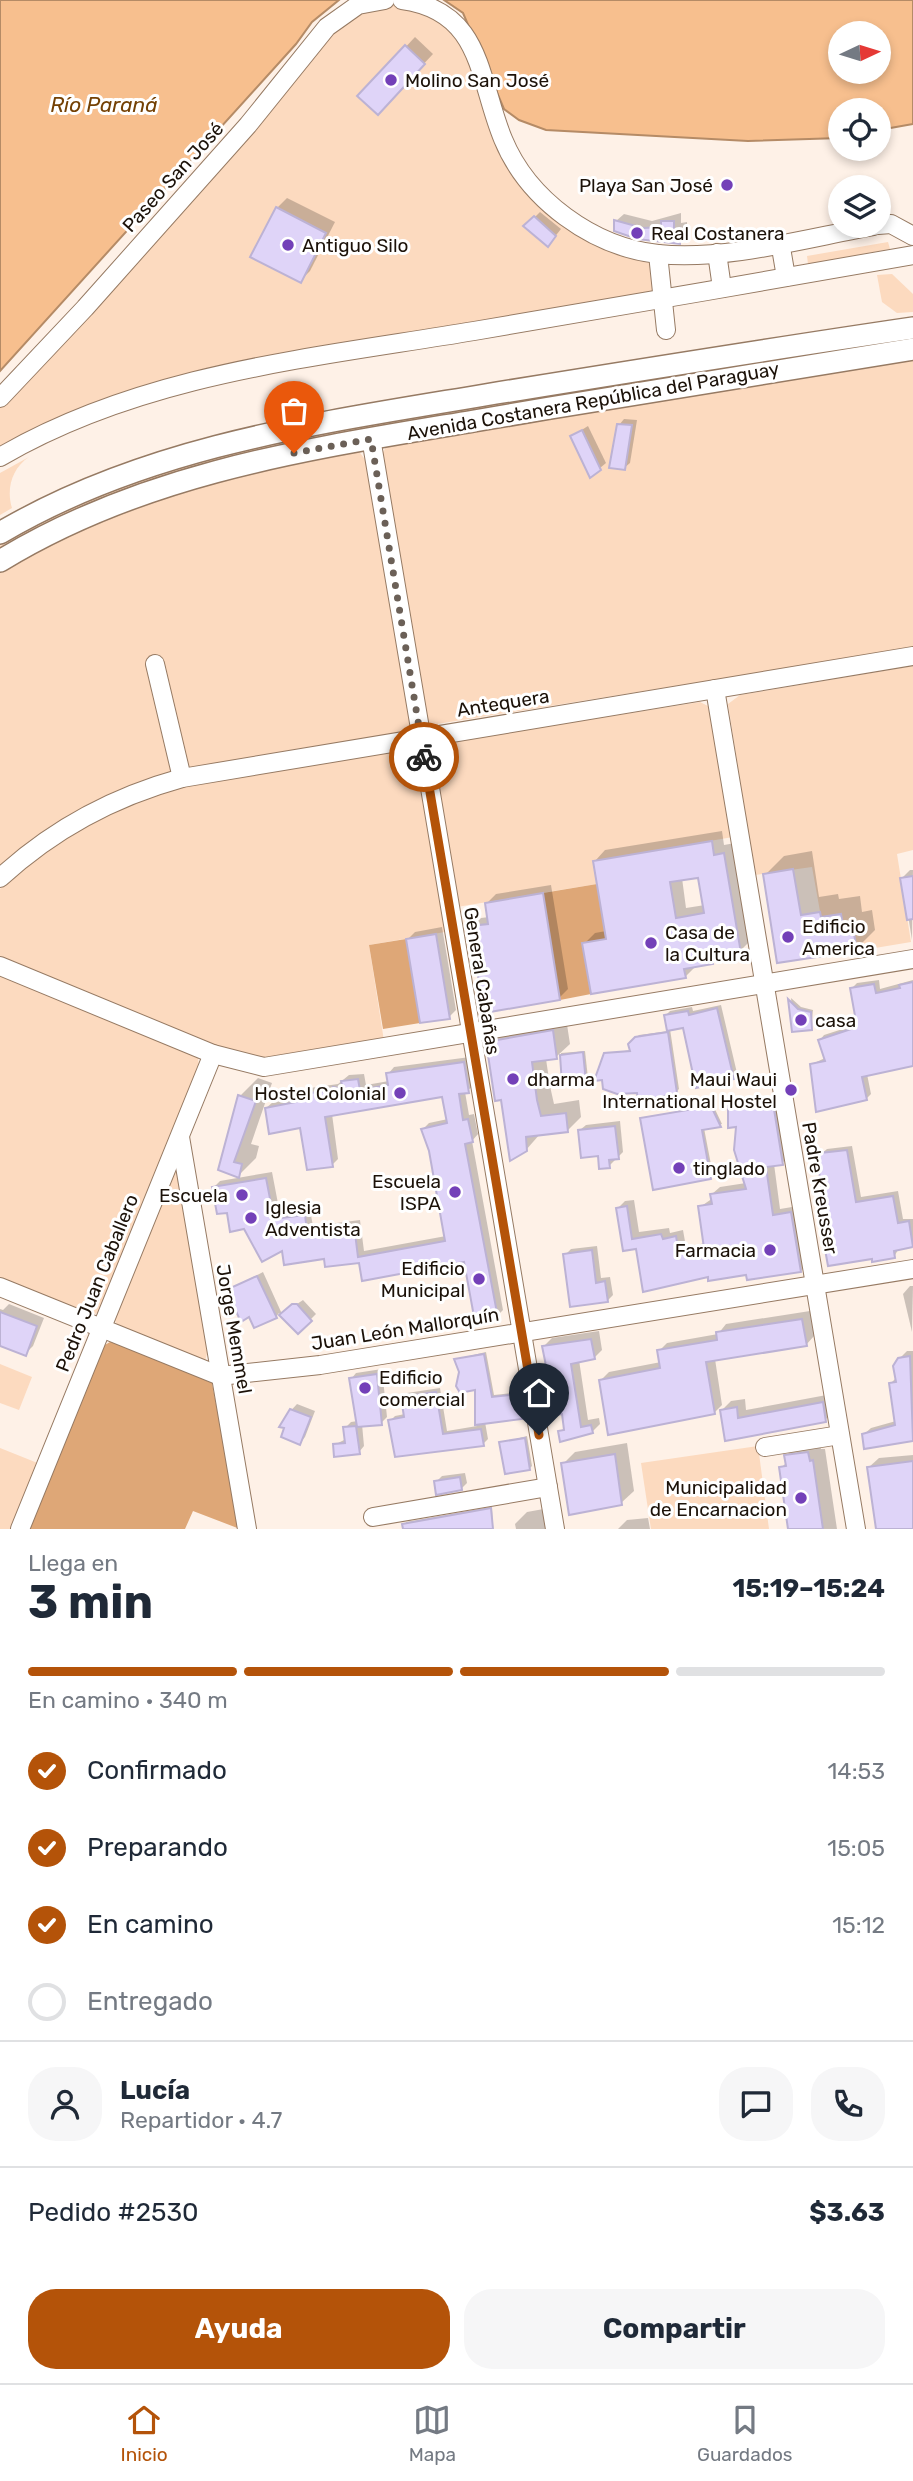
<!DOCTYPE html>
<html lang="es">
<head>
<meta charset="utf-8">
<style>
  body { margin:0; font-family:Rubik,sans-serif; background:#f6f6f7; color:#1f2937; height:100vh; display:flex; flex-direction:column; font-size:26px; white-space:nowrap }
  * { box-sizing:border-box; margin:0 }
  p { font-size:23px; color:#747a83 }
  .icon { flex:none; width:38px; height:38px; fill:none; stroke:currentColor; stroke-width:2; stroke-linecap:round; stroke-linejoin:round }
  .map { position:relative; height:1529px; overflow:hidden }
  .sheet { display:flex; flex-direction:column; background:#fff; flex:1 }
  .sheet>* { flex:none }
  .needle { width:46px; rotate:86deg }
  .fabs { position:absolute; left:828px; top:21px; display:grid; gap:14px }
  .fabs a { display:grid; place-items:center; width:63px; height:63px; border-radius:50%; background:#fff; box-shadow:0 4px 10px #0003; font-size:35px }
  .pin { position:absolute; display:grid; place-items:center; width:60px; height:60px; color:#fff; margin:-72px -30px; border-radius:50% 50% 50% 0; rotate:-45deg; box-shadow:0 0 7px #0007 }
  .pin .icon { rotate:45deg }
  .courier { position:absolute; display:grid; place-items:center; width:70px; height:70px; margin:-35px; border:5px solid #b45309; border-radius:50%; background:#fff; color:#222; box-shadow:0 2px 9px #0007 }
  .overview em { font-style:normal; font-weight:700 }
  .overview div { display:flex; flex-direction:column-reverse }
  .overview { display:flex; align-items:center; justify-content:space-between; height:119px; padding:0 28px }
  h1 { font-size:46px; font-weight:700; line-height:52px }
  .bar { display:grid; grid-template-columns:repeat(4,1fr); gap:10px 7px; align-content:center; height:84px; padding:0 28px }
  .bar i { height:9px; border-radius:5px; background:#e0e1e3 }
  .bar .selected { background:#b45309 }
  .bar p { grid-column:span 4 }
  .line { display:flex; align-items:center; gap:18px; padding:0 28px; border-top:2px solid #e0e1e3 }
  .line div { flex:1 }
  .round { display:grid; place-items:center; flex:none; width:74px; height:74px; border-radius:28px; background:#f6f6f7 }
  ol { padding:0 28px; list-style:none }
  li { display:flex; align-items:center; gap:21px; height:77px }
  li p { margin-inline-start:auto }
  li .icon { padding:7px; border-radius:50%; background:#b45309; color:#fff; stroke-width:4 }
  li:last-child { color:#747a83 }
  li i { width:38px; height:38px; border:4px solid #e0e1e3; border-radius:50% }
  .button { display:flex; gap:14px; margin-top:auto; padding:14px 28px }
  .button a { flex:1; height:80px; border-radius:28px; background:#b45309; color:#fff; font-size:28px; font-weight:700; line-height:80px; text-align:center }
  .button a+a { background:#f6f6f7; color:#1f2937 }
  .menu { display:flex; justify-content:space-around; align-items:center; height:98px; border-top:2px solid #e0e1e3; background:#fff; font-size:19px; color:#747a83 }
  .menu a { display:grid; justify-items:center; gap:4px }
  .menu .selected { color:#b45309 }
  .map>svg:first-child { display:block }
  .green { fill:#fcdabf }
  .forest { fill:#dea777 }
  .water { fill:#f7bf8e; stroke:#b58b66; stroke-width:2; fill-rule:evenodd }
  .shadow { fill:#0003; fill-rule:evenodd }
  .building { fill:#dfd4f8; stroke:#bcb2d4; stroke-width:2; fill-rule:evenodd }
  .lines { fill:none; stroke-linecap:round; stroke-linejoin:round }
  .minor-casing { stroke:#967a63; stroke-width:20 }
  .major-casing { stroke:#967a63; stroke-width:24 }
  .minor { stroke:#fff; stroke-width:18 }
  .major { stroke:#fff; stroke-width:21 }
  .done { stroke:#6b6057; stroke-width:7; stroke-dasharray:0 12.6 }
  .route { stroke:#b45309; stroke-width:9 }
  .poi-dot { fill:#7340b8; stroke:#fff; stroke-width:2.5 }
  .labels { text-anchor:middle; dominant-baseline:central; stroke-width:6; stroke-linejoin:round; paint-order:stroke }
  .poi-label { font-size:19px; fill:#1c1209; stroke:#fff; text-anchor:start }
  .street-label { font-size:19px; fill:#1c1209; stroke:#fff }
  .water-label { font-size:21px; font-style:italic; fill:#744104; stroke:#fff }
</style>
</head>
<body>
<div class="map">
<svg width="913" height="1529" viewBox="0 0 913 1529">
  <rect width="100%" height="100%" fill="#fef1e7"/>
  <!-- green -->
  <g class="green">
    <path d="M383,4L420,8L462,37L528,189L653,257L657,296L278,358L0,452V405L342,19Z"/>
    <path d="M888,242L890,249L808,264L807,256Z"/>
    <path d="M892,274L913,294V312L897,313L882,302L877,275Z"/>
    <path d="M913,336V341L301,441C195,465 93,493 0,551V543L89,496L214,454L484,405Z"/>
    <path d="M913,353V648L437,724L428,722L382,454L387,445Z"/>
    <path d="M358,450L366,461L411,718L408,728C388,739 334,743 309,747C189,767 94,780 0,866V571L56,540L179,489Z"/>
    <path d="M29,457C12,468 6,489 12,508L0,515V473Z"/>
    <path d="M913,666V850L897,854L911,942L857,951L853,929L844,930L841,914L821,917L812,867L755,875L728,704L740,695Z"/>
    <path d="M700,702L710,707L733,837L593,861L597,884L457,907L432,751L436,744Z"/>
    <path d="M410,748L415,753L445,932L369,945L384,1041L265,1059L238,1055L0,956V889L29,862L100,816L167,789Z"/>
    <path d="M0,974L198,1057L199,1067L99,1312L95,1314L0,1280Z"/>
    <path d="M176,1160L208,1350L205,1361L119,1328L114,1319Z"/>
    <path d="M0,1364L32,1377L19,1410L0,1403Z"/>
    <path d="M758,1446L769,1529H651L641,1463Z"/>
    <path d="M0,1448L40,1464L14,1529H0Z"/>
  </g>
  <!-- forest -->
  <g class="forest">
    <path d="M597,884L606,939L582,943L591,994L560,1000L543,893Z"/>
    <path d="M406,939L420,1023L383,1029L369,945Z"/>
    <path d="M110,1342L119,1343L212,1383L240,1529L193,1511L185,1529H30L103,1346Z"/>
  </g>
  <!-- water -->
  <g class="water">
    <path d="M0,0H339L312,22L296,44L0,371Z"/>
    <path d="M444,0H913V124L879,130L878,110H840V138L748,141L546,130L519,120L504,109L463,13ZM840,33H878V72H840Z"/>
  </g>
  <!-- shadow -->
  <g class="shadow">
    <path d="M415,37L433,54L386,104L360,96Z"/>
    <path d="M287,198L335,222L310,271L300,281L277,208Z"/>
    <path d="M540,212L561,229L553,239L526,226Z"/>
    <path d="M681,213V223L687,222V234L679,242L616,221L624,214L652,221Z"/>
    <path d="M624,419L637,420L630,463L624,468L619,425Z"/>
    <path d="M588,426L606,463L600,468L572,436Z"/>
    <path d="M722,831L724,845L735,843L751,940L740,951L719,955L712,962L696,966L685,977L584,944L595,933L606,931L595,861L605,850ZM700,876L705,905L686,908L682,878Z"/>
    <path d="M812,851L819,897L838,894L839,899L860,896L862,912L872,910L875,930L856,949L778,961L765,875L784,856Z"/>
    <path d="M910,870H913L912,940L902,878Z"/>
    <path d="M551,885L568,989L559,998L472,927L481,918L489,917L487,903L496,894Z"/>
    <path d="M442,927L456,1010L449,1017L408,939L415,932Z"/>
    <path d="M879,980L880,989L913,980V1063L867,1074L871,1094L866,1099L812,1064L825,1058L820,1040L824,1035L858,1024L852,988L857,983Z"/>
    <path d="M791,998L801,1007L813,1010L811,1028L794,1030Z"/>
    <path d="M721,1005L737,1073L733,1077L684,1026L670,1029L679,1089L677,1091H638L605,1054L631,1050L630,1044L639,1035L669,1031L666,1015L670,1011L692,1007L693,1011Z"/>
    <path d="M566,1018L570,1044L556,1057L546,1059L550,1086L554,1104L579,1100L581,1117L568,1130L540,1134L526,1150L502,1098L488,1042L501,1029Z"/>
    <path d="M585,1051L588,1078L564,1082L561,1053Z"/>
    <path d="M470,1057L475,1085L465,1092L469,1115L474,1114L478,1134L472,1141L503,1310L497,1316L466,1260L361,1261L283,1248L245,1227L228,1211L214,1187L220,1181L272,1172L280,1214L310,1210L313,1226L360,1220L364,1251L446,1236L431,1150L423,1129L429,1123L448,1119L444,1095L332,1114L338,1159L332,1165L302,1126L266,1108L273,1102L297,1098L303,1089L338,1084L349,1075L364,1074L366,1085L389,1081L388,1074L394,1067Z"/>
    <path d="M258,1078L272,1083L251,1144L259,1146L256,1158L238,1176L221,1169L240,1096Z"/>
    <path d="M780,1096L790,1156L782,1163L774,1164L780,1209L798,1206L808,1263L801,1271L709,1275L637,1247L624,1249L618,1208L625,1201L634,1200L639,1232L669,1228L670,1233L683,1230L686,1247L705,1243L700,1207L713,1198L712,1194L720,1187L746,1183L738,1125L730,1107L738,1100Z"/>
    <path d="M713,1105L722,1124L704,1128L713,1175L711,1178L642,1119Z"/>
    <path d="M620,1121L623,1152L609,1166L580,1130L586,1125Z"/>
    <path d="M852,1146L861,1197L898,1191L903,1219H913V1246L899,1248L894,1257L820,1211L825,1206L821,1154L827,1149Z"/>
    <path d="M597,1246L601,1278L610,1277L613,1295L607,1301L565,1255L571,1249Z"/>
    <path d="M263,1272L282,1314L303,1300L316,1314L298,1332L279,1313L276,1317L228,1290Z"/>
    <path d="M910,1286H913L912,1332L903,1294Z"/>
    <path d="M9,1304L44,1318L33,1346L25,1354L0,1344V1309L3,1310Z"/>
    <path d="M810,1311L814,1336L806,1345L715,1359L722,1405L714,1413L601,1380L609,1372L661,1362L659,1351L667,1343L718,1334L726,1324Z"/>
    <path d="M599,1331L602,1350L594,1358L579,1360L588,1420L599,1418L600,1424L592,1432H560L566,1427L544,1346L552,1338Z"/>
    <path d="M907,1351H913V1439L865,1447L863,1435L871,1428L896,1421L891,1383L897,1377L899,1359Z"/>
    <path d="M486,1352L494,1395L520,1392L521,1418L485,1422L488,1439L483,1444L390,1421L395,1416L405,1414L403,1398L407,1393L440,1388L447,1431L477,1426L476,1388L461,1371L456,1359Z"/>
    <path d="M382,1369L387,1417L381,1423L362,1424L364,1446L359,1452L334,1445L346,1439L345,1428L351,1422L358,1421L351,1379L356,1373Z"/>
    <path d="M832,1394L834,1411L825,1420L726,1439L722,1410L731,1401L745,1399L746,1410Z"/>
    <path d="M297,1404L315,1411L305,1437L300,1443L287,1427L281,1426L285,1417Z"/>
    <path d="M527,1436L532,1466L530,1468L501,1443Z"/>
    <path d="M820,1440L821,1449H825L837,1529H790L781,1468L787,1462L786,1456L798,1444Z"/>
    <path d="M627,1443L634,1491L621,1503L563,1464L575,1452Z"/>
    <path d="M913,1455V1529H878L868,1468L879,1458Z"/>
    <path d="M465,1473L467,1483L461,1489L436,1482L442,1476Z"/>
    <path d="M492,1507L493,1528L405,1529L406,1522Z"/>
    <path d="M549,1508L553,1529H516L515,1524L527,1512Z"/>
    <path d="M648,1518L650,1529H618L627,1520Z"/>
  </g>
  <!-- building -->
  <g class="building">
    <path d="M405,45L425,64L378,115L357,96Z"/>
    <path d="M276,207L326,233L301,283L250,257Z"/>
    <path d="M534,216L556,236L548,247L523,226Z"/>
    <path d="M614,220L643,228L661,227V221H674V230L680,228V244L637,239L614,231Z"/>
    <path d="M617,424L632,425L625,470L609,468Z"/>
    <path d="M582,430L601,470L590,478L570,436Z"/>
    <path d="M712,841L714,855L724,853L741,953L712,958L713,964L684,969L686,978L591,994L582,943L606,939L593,861ZM698,878L704,913L676,918L670,882Z"/>
    <path d="M793,869L801,915L820,912L821,917L841,914L844,930L853,928L857,951L777,963L763,874Z"/>
    <path d="M913,876V919L907,920L900,878Z"/>
    <path d="M543,893L560,1000L484,1013L470,926L488,924L485,903Z"/>
    <path d="M436,934L450,1019L420,1023L406,939Z"/>
    <path d="M913,982V1066L862,1077L867,1100L816,1112L810,1064L825,1061L818,1040L857,1027L850,988L874,984L876,993L900,988L899,985Z"/>
    <path d="M788,999L798,1009L811,1012L812,1030L792,1032Z"/>
    <path d="M717,1008L734,1079L696,1088L683,1028L667,1031L664,1015L688,1011L689,1015Z"/>
    <path d="M553,1030L557,1059L532,1062L537,1100L541,1116L566,1113L568,1132L526,1137L527,1151L510,1161L501,1100L495,1101L486,1042Z"/>
    <path d="M668,1032L677,1093L638,1102L637,1093L617,1094L603,1089L602,1080L594,1081L604,1053L630,1051L628,1044L635,1037Z"/>
    <path d="M583,1052L586,1082L562,1084L560,1055Z"/>
    <path d="M464,1062L469,1093L459,1094L463,1120L468,1119L473,1142L465,1144L498,1318L475,1322L464,1262L362,1281L359,1263L325,1267L324,1259L284,1265L282,1251L262,1262L244,1229L230,1232L227,1213L217,1214L212,1187L266,1178L274,1219L305,1215L307,1231L354,1225L358,1257L445,1241L429,1151L421,1129L447,1123L442,1097L325,1117L333,1167L307,1170L300,1128L269,1134L265,1108L296,1102L295,1095L333,1090V1087L343,1089L341,1081L358,1079L360,1090L388,1085L386,1073Z"/>
    <path d="M238,1095L256,1101L234,1162L242,1164L239,1178L218,1170Z"/>
    <path d="M773,1103L783,1165L766,1167L773,1215L791,1212L801,1272L747,1280L746,1275L708,1281V1277L643,1292L636,1249L623,1251L616,1208L627,1206L632,1239L661,1234L663,1239L676,1236L679,1253L704,1248L698,1206L712,1204L710,1194L746,1189L734,1150L736,1127L728,1128V1106Z"/>
    <path d="M711,1106L721,1127L702,1130L711,1179L653,1190L640,1118Z"/>
    <path d="M615,1126L619,1159L609,1160L610,1168L599,1169L598,1156L581,1158L578,1130Z"/>
    <path d="M847,1150L856,1202L893,1196L898,1223L909,1221L913,1247L894,1251L895,1258L872,1262V1259L828,1266L818,1210L825,1209L818,1165L820,1153Z"/>
    <path d="M592,1250L596,1283L605,1281L608,1302L570,1307L563,1254Z"/>
    <path d="M257,1276L277,1318L254,1328L249,1317L241,1322L226,1290Z"/>
    <path d="M292,1304H297L312,1321L298,1334L279,1315Z"/>
    <path d="M0,1312L37,1326L26,1356L0,1346Z"/>
    <path d="M802,1319L807,1346L706,1362L715,1414L608,1435L599,1380L660,1368L657,1350L717,1340L716,1332Z"/>
    <path d="M591,1339L595,1359L571,1364L581,1427L591,1425L593,1433L560,1442L558,1431L564,1430L562,1414L556,1415L542,1346Z"/>
    <path d="M484,1354L492,1397L518,1394L522,1419L475,1425V1390L460,1393L456,1386L459,1372L454,1359Z"/>
    <path d="M910,1356L913,1441L864,1449L862,1434L895,1425L889,1383L896,1382L893,1366L898,1358Z"/>
    <path d="M377,1374L382,1425L357,1427L349,1378Z"/>
    <path d="M436,1392L443,1434L481,1429L484,1446L395,1457L388,1420L404,1417L401,1397Z"/>
    <path d="M823,1402L826,1422L725,1441L720,1410L737,1407L738,1418Z"/>
    <path d="M290,1409L311,1417L300,1445L281,1437L284,1428L279,1427Z"/>
    <path d="M356,1426L360,1454L334,1457L333,1444L345,1443L343,1427Z"/>
    <path d="M525,1438L530,1470L505,1474L499,1442Z"/>
    <path d="M808,1452L810,1461L813,1460L823,1529H788L779,1467L786,1466L784,1455Z"/>
    <path d="M615,1454L622,1505L569,1515L561,1463Z"/>
    <path d="M913,1461V1529H876L867,1467Z"/>
    <path d="M460,1477L462,1490L436,1495L434,1481Z"/>
    <path d="M491,1508L493,1529H403L402,1524Z"/>
  </g>
  <g class="lines">
    <defs>
      <g id="minor">
        <path d="M402,0C483,11 478,79 503,139C528,200 593,247 658,254C726,261 807,238 874,226"/>
        <path d="M878,225L891,224L913,236"/>
        <path d="M780,242L786,277"/>
        <path d="M717,253L722,288"/>
        <path d="M658,254L666,330"/>
        <path d="M0,398L85,308L248,125L327,27L358,5L385,0"/>
        <path d="M371,438L555,1529"/>
        <path d="M0,457C144,373 313,358 474,331C620,307 767,280 913,255"/>
        <path d="M155,664L182,778"/>
        <path d="M715,689L856,1529"/>
        <path d="M0,878C53,829 113,797 182,778L913,656"/>
        <path d="M0,966L213,1054L264,1067L913,959"/>
        <path d="M180,1137L247,1529"/>
        <path d="M0,1287L220,1376L320,1365L913,1269"/>
        <path d="M765,1447L840,1435"/>
        <path d="M373,1517L548,1487"/>
        <path d="M20,1529L213,1054"/>
      </g>
      <g id="major">
        <path d="M0,533C147,446 318,423 485,395C627,372 770,349 913,328"/>
        <path d="M0,561C146,472 308,449 474,421C620,396 766,372 913,349"/>
      </g>
    </defs>
    <!-- minor casing -->
    <use href="#minor" class="minor-casing"/>
    <!-- major casing -->
    <use href="#major" class="major-casing"/>
    <!-- minor -->
    <use href="#minor" class="minor"/>
    <!-- major -->
    <use href="#major" class="major"/>
  </g>
  <g class="lines">
    <!-- done -->
    <path class="done" d="M294,453L371,439L424,757"/>
    <!-- route -->
    <path class="route" d="M424,757L539,1435"/>
  </g>
  <!-- markers -->
  <g class="poi-dot">
    <circle cx="391" cy="80" r="7"/>
    <circle cx="727" cy="185" r="7"/>
    <circle cx="637" cy="233" r="7"/>
    <circle cx="288" cy="245" r="7"/>
    <circle cx="788" cy="937" r="7"/>
    <circle cx="651" cy="943" r="7"/>
    <circle cx="801" cy="1020" r="7"/>
    <circle cx="513" cy="1079" r="7"/>
    <circle cx="791" cy="1090" r="7"/>
    <circle cx="400" cy="1093" r="7"/>
    <circle cx="679" cy="1168" r="7"/>
    <circle cx="455" cy="1192" r="7"/>
    <circle cx="242" cy="1195" r="7"/>
    <circle cx="251" cy="1218" r="7"/>
    <circle cx="770" cy="1250" r="7"/>
    <circle cx="479" cy="1279" r="7"/>
    <circle cx="365" cy="1388" r="7"/>
    <circle cx="801" cy="1498" r="7"/>
  </g>
  <g class="labels">
    <!-- poi labels -->
    <g class="poi-label">
      <text x="405" y="80">Molino San José</text>
      <text x="713" y="185" text-anchor="end">Playa San José</text>
      <text x="651" y="233">Real Costanera</text>
      <text x="302" y="245">Antiguo Silo</text>
      <text x="802" y="926">Edificio<tspan x="802" dy="22">America</tspan></text>
      <text x="665" y="932">Casa de<tspan x="665" dy="22">la Cultura</tspan></text>
      <text x="815" y="1020">casa</text>
      <text x="527" y="1079">dharma</text>
      <text x="777" y="1079" text-anchor="end">Maui Waui<tspan x="777" dy="22">International Hostel</tspan></text>
      <text x="386" y="1093" text-anchor="end">Hostel Colonial</text>
      <text x="693" y="1168">tinglado</text>
      <text x="441" y="1181" text-anchor="end">Escuela<tspan x="441" dy="22">ISPA</tspan></text>
      <text x="228" y="1195" text-anchor="end">Escuela</text>
      <text x="265" y="1207">Iglesia<tspan x="265" dy="22">Adventista</tspan></text>
      <text x="756" y="1250" text-anchor="end">Farmacia</text>
      <text x="465" y="1268" text-anchor="end">Edificio<tspan x="465" dy="22">Municipal</tspan></text>
      <text x="379" y="1377">Edificio<tspan x="379" dy="22">comercial</tspan></text>
      <text x="787" y="1487" text-anchor="end">Municipalidad<tspan x="787" dy="22">de Encarnacion</tspan></text>
    </g>
    <!-- street labels -->
    <g class="street-label">
      <text transform="translate(173 177) rotate(-48)">Paseo San José</text>
      <text transform="translate(593 401) rotate(-10)">Avenida Costanera República del Paraguay</text>
      <text transform="translate(503 703) rotate(-9)">Antequera</text>
      <text transform="translate(482 981) rotate(81)">General Cabañas</text>
      <text transform="translate(820 1188) rotate(80)">Padre Kreusser</text>
      <text transform="translate(97 1283) rotate(-68)">Pedro Juan Caballero</text>
      <text transform="translate(234 1329) rotate(80)">Jorge Memmel</text>
      <text transform="translate(405 1329) rotate(-9)">Juan León Mallorquín</text>
    </g>
    <!-- water labels -->
    <g class="water-label">
      <text x="104" y="104">Río Paraná</text>
    </g>
  </g>
</svg>
<div class="fabs">
<a><svg class="needle" viewBox="-14 -14 28 28"><path d="M0-13l5 13h-10z" fill="#e53935"/><path d="M0 13l5-13h-10z" fill="#747a83"/></svg></a>
<a><svg class="icon" aria-label="locate" viewBox="0 0 24 24"><circle cx="12" cy="12" r="6"/><path d="M12 2v4M12 18v4M2 12h4M18 12h4"/></svg></a>
<a><svg class="icon" aria-label="layers" viewBox="0 0 24 24"><path d="M12 4l9 5-9 5-9-5zM3 14l9 5 9-5"/></svg></a>
</div>
<div class="pin" style="left:294px;top:453px;background:#ea580c"><svg class="icon" aria-label="bag" viewBox="0 0 24 24"><path d="M5 8h14l-1 12H6zM9 8a3 3 0 0 1 6 0"/></svg></div>
<div class="pin" style="left:539px;top:1435px;background:#1f2937"><svg class="icon" aria-label="home" viewBox="0 0 24 24"><path d="M3 11l9-7 9 7M6 9v11h12V9"/></svg></div>
<div class="courier" style="left:424px;top:757px"><svg class="icon" aria-label="bike" viewBox="0 0 24 24"><circle cx="6" cy="16" r="4"/><circle cx="18" cy="16" r="4"/><path d="M6 16l4-8h5l3 8M10 8l3 8H6M13 5h3"/></svg></div>
</div>
<section class="sheet">
<div class="overview"><div><h1>3 min</h1><p>Llega en</p></div><em>15:19–15:24</em></div>
<div class="bar"><i class="selected"></i><i class="selected"></i><i class="selected"></i><i></i><p>En camino · 340 m</p></div>
<ol>
<li><svg class="icon" aria-label="check" viewBox="0 0 24 24"><path d="M5 12l5 5 9-10"/></svg>Confirmado<p>14:53</p></li>
<li><svg class="icon" aria-label="check" viewBox="0 0 24 24"><path d="M5 12l5 5 9-10"/></svg>Preparando<p>15:05</p></li>
<li><svg class="icon" aria-label="check" viewBox="0 0 24 24"><path d="M5 12l5 5 9-10"/></svg>En camino<p>15:12</p></li>
<li><i></i>Entregado</li>
</ol>
<div class="line" style="height:126px"><a class="round"><svg class="icon" aria-label="person" viewBox="0 0 24 24"><circle cx="12" cy="8" r="4"/><path d="M4 21q1-7 8-7t8 7"/></svg></a><div><b>Lucía</b><p>Repartidor · 4.7</p></div><a class="round"><svg class="icon" aria-label="chat" viewBox="0 0 24 24"><path d="M4 5h16v11H9l-5 4z"/></svg></a><a class="round"><svg class="icon" aria-label="phone" viewBox="0 0 24 24"><path d="M5 4h4l2 5-3 2q2 4 5 5l2-3 5 2v4C11 20 4 13 5 4z"/></svg></a></div>
<div class="line" style="height:91px"><div>Pedido #2530</div><b>$3.63</b></div>
<div class="button"><a>Ayuda</a><a>Compartir</a></div>
</section>
<nav class="menu">
<a class="selected"><svg class="icon" aria-label="home" viewBox="0 0 24 24"><path d="M3 11l9-7 9 7M6 9v11h12V9"/></svg>Inicio</a>
<a><svg class="icon" aria-label="map" viewBox="0 0 24 24"><path d="M3 6l6-2 6 2 6-2v14l-6 2-6-2-6 2zM9 4v14M15 6v14"/></svg>Mapa</a>
<a><svg class="icon" aria-label="saved" viewBox="0 0 24 24"><path d="M7 4h10v16l-5-4-5 4z"/></svg>Guardados</a>
</nav>
</body>
</html>
